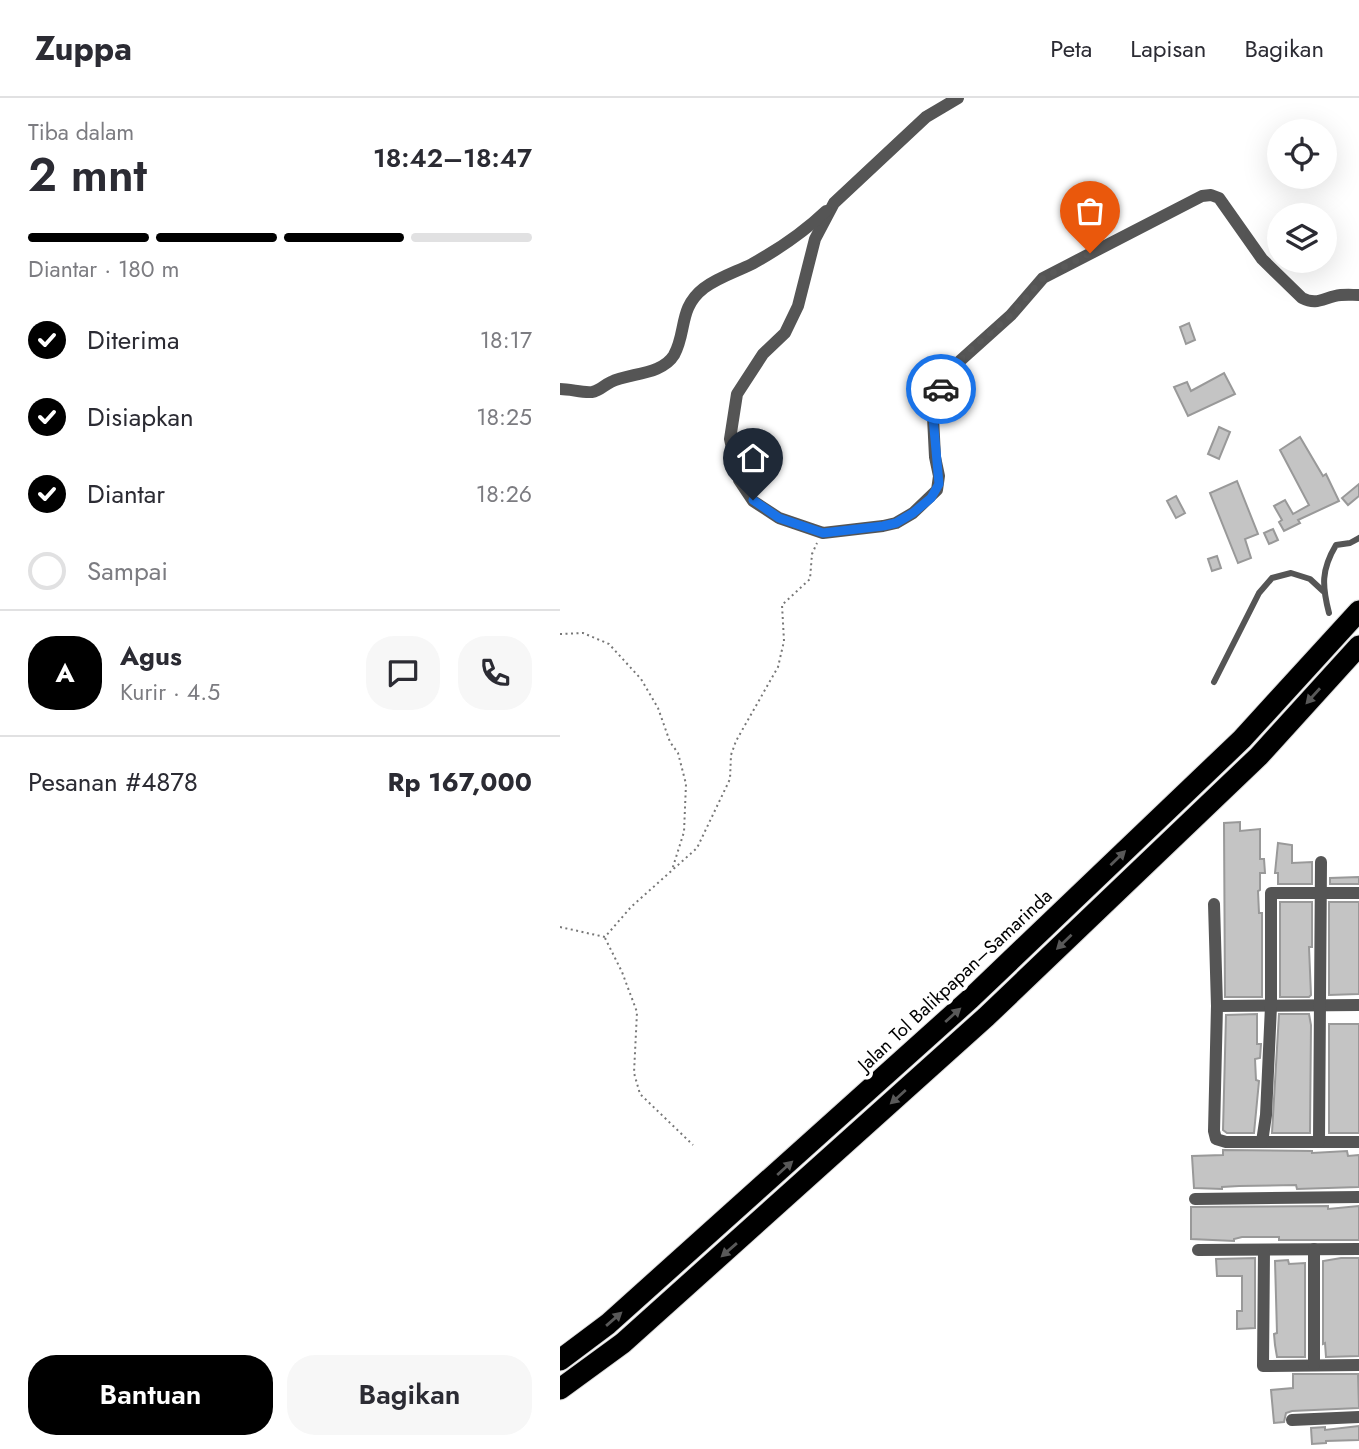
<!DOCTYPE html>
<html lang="id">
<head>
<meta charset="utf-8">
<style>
  body { margin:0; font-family:Jost,sans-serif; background:#f7f7f7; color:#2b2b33; height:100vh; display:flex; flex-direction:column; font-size:26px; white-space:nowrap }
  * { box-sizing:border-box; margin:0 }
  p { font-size:23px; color:#7c7c81 }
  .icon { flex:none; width:38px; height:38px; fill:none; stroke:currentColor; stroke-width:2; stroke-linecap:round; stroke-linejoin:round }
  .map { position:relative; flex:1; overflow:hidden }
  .sheet { display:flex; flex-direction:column; background:#fff; width:560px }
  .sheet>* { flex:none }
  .controls { position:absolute; left:707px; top:21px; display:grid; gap:14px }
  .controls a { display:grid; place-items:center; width:70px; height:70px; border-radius:50%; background:#fff; box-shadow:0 7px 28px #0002; font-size:35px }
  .pin { position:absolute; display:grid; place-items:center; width:60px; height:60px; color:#fff; margin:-72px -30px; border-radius:50% 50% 50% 0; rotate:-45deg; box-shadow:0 0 7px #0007 }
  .pin .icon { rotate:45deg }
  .courier { position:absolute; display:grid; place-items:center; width:70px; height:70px; margin:-35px; border:5px solid #1a73e8; border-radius:50%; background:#fff; color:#222; box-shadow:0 2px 9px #0007 }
  .summary em { font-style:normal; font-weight:600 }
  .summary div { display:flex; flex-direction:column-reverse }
  .summary { display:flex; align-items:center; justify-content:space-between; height:119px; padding:0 28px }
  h1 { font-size:46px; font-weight:600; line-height:52px }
  .bar { display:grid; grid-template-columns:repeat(4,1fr); gap:10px 7px; align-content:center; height:84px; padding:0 28px }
  .bar i { height:9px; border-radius:5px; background:#e1e1e2 }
  .bar .selected { background:#000 }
  .bar p { grid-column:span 4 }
  .line { display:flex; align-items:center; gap:18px; padding:0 28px; border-top:2px solid #e1e1e2 }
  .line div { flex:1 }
  .round { display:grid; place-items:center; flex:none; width:74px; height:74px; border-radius:28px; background:#f7f7f7 }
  ol { padding:0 28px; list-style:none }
  li { display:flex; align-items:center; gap:21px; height:77px }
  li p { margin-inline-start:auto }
  li .icon { padding:7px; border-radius:50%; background:#000; color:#fff; stroke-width:4 }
  li:last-child { color:#7c7c81 }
  li i { width:38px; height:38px; border:4px solid #e1e1e2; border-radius:50% }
  .action { display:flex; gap:14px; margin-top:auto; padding:14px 28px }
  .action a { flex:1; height:80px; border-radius:28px; background:#000; color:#fff; font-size:28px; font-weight:600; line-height:80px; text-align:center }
  .action a+a { background:#f7f7f7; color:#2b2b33 }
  header { display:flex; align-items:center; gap:42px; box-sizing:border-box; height:98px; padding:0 35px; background:#fff; border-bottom:2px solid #e1e1e2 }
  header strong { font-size:33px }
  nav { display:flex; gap:38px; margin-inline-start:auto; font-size:24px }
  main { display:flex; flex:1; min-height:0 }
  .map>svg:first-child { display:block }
  .building { fill:#c4c4c4; stroke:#999; stroke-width:2 }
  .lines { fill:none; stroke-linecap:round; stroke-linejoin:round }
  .highway-casing { stroke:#dbdbdb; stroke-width:23 }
  .path { stroke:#777; stroke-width:2; stroke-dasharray:2 3.5; stroke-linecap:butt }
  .lane { stroke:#555; stroke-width:6 }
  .street { stroke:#555; stroke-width:12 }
  .highway { stroke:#000; stroke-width:21 }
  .oneway { fill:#595959 }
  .done { stroke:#595959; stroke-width:7; stroke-dasharray:0 12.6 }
  .route { stroke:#1a73e8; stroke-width:9 }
  .labels { text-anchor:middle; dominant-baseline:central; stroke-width:7; stroke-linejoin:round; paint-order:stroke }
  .street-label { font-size:19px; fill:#000; stroke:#fff }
</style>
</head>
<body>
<header>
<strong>Zuppa</strong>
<nav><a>Peta</a><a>Lapisan</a><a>Bagikan</a></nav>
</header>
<main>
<section class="sheet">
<div class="summary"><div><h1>2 mnt</h1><p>Tiba dalam</p></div><em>18:42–18:47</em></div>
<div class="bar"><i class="selected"></i><i class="selected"></i><i class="selected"></i><i></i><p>Diantar · 180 m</p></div>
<ol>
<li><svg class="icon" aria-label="check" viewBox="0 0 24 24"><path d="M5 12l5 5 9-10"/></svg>Diterima<p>18:17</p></li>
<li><svg class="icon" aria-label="check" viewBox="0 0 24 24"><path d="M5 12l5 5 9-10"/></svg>Disiapkan<p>18:25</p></li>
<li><svg class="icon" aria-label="check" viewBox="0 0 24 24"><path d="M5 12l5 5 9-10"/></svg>Diantar<p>18:26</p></li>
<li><i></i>Sampai</li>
</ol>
<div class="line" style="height:126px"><b class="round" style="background:#000;color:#fff">A</b><div><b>Agus</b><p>Kurir · 4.5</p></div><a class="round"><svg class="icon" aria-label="chat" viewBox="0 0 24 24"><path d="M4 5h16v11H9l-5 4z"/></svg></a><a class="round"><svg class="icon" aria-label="phone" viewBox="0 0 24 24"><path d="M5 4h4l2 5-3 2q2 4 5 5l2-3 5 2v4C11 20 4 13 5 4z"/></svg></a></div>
<div class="line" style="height:91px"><div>Pesanan #4878</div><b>Rp 167,000</b></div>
<div class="action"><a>Bantuan</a><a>Bagikan</a></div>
</section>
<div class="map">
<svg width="799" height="1351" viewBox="0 0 799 1351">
  <rect width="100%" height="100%" fill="#fff"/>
  <!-- building -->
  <g class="building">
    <path d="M629,225L635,242L626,246L620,229Z"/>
    <path d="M664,275L675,296L628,318L614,289L627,284L631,293Z"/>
    <path d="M659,329L670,334L659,361L648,356Z"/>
    <path d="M740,339L763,378L766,376L779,403L738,422L740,425L724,433L719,424L722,422L714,408L725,402L733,416L749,407L720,352Z"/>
    <path d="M677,383L698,436L685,441L691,460L678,465L650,395Z"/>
    <path d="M799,386V398L788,407L782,400Z"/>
    <path d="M616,398L625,415L616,420L607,403Z"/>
    <path d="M713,431L718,442L709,446L704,435Z"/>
    <path d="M657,458L661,470L652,473L648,461Z"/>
    <path d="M680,724V733L700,731V761H704L705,775H700V792L698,793L699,815H702V899H665L664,725Z"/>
    <path d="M718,745L732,747V765L752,764V786H718V775H715Z"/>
    <path d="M799,779V786H770V780Z"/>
    <path d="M720,804H752V849H749L751,897L749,899H720Z"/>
    <path d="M769,804H799V896L769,897Z"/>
    <path d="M697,916V946H701L700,960L695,961L696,982L699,983L694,1035H667L663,1032L666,917Z"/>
    <path d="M719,916H749L751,927L750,1035H712Z"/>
    <rect x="769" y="926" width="30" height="109"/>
    <path d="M663,1052L752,1053V1055L787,1053L788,1058L799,1057V1089L737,1091L736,1087L679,1088L662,1089V1091L634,1090L632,1058L663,1057Z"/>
    <path d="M768,1108V1111L799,1108V1142H719V1139H682L674,1141V1143L631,1141V1109Z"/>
    <path d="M695,1160V1230L677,1231V1213H682V1178H657L656,1161Z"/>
    <path d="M781,1160H799V1258L766,1259L765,1245L763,1246V1163Z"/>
    <path d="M728,1162L729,1166L745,1165V1259H717L715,1247L714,1236L717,1235L715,1163Z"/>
    <path d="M733,1276H798L799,1310L732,1313L726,1315L724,1324L714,1325L711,1292L733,1290Z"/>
    <path d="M799,1328V1342L766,1343V1345L752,1346L751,1330L765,1329V1332Z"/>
  </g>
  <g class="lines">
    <defs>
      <g id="highway">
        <path d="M0,1262L48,1226L410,901L682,641L799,513"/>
        <path d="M0,1291L63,1245L426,919L699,658L799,548"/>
      </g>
    </defs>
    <!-- highway casing -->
    <use href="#highway" class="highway-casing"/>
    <!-- path -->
    <g class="path">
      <path d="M0,536L23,535L49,546L81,581L98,610L110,644L118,655L126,686L124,734L112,772"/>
      <path d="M0,829L45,839L71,809L137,750L170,681L171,657L176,643L218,569L224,543L222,507L250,481L252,456L257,445"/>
      <path d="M45,840L62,874L77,914L74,975L80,996L133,1047"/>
    </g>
    <!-- lane -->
    <g class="lane">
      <path d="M769,515C762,488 761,472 776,447L790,445L799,440"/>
      <path d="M654,584L699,495L712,480L731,475L750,481L763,493"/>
    </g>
    <!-- street -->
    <g class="street">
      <path d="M398,0L366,19L274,105L255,141L238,208L225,235L203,256L177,296L170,341L179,382L193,403L219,420L263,435L323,428L336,425L353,415L377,392L379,378L375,359L373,319L381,291L392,270L451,217L483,180L642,98L651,97L659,100L702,161L742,200C756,207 762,201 775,198C783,196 791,197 799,197"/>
      <path d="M0,291C11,291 22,295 32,294C40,293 44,287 51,284C69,275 102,277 114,257C127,234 118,210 144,190C159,179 176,174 192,166C219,151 244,134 266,113"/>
      <path d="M654,806L657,908L654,1033L656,1041L666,1044H799"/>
      <path d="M657,908L799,907"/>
      <path d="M759,1043L761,764"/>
      <path d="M702,1044L706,1017L711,908V795H799"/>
      <path d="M635,1101L799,1099"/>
      <path d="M638,1152L799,1151"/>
      <path d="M704,1152L703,1268L799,1267"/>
      <path d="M754,1267V1151"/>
      <path d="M732,1322L799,1319"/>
    </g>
    <!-- highway -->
    <use href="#highway" class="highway"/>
  </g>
  <!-- one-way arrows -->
  <defs><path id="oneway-solid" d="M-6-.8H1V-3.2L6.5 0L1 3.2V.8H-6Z" transform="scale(1.75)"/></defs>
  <g class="oneway">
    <use href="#oneway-solid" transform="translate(753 598) rotate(132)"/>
    <use href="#oneway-solid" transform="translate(558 760) rotate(-44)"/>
    <use href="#oneway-solid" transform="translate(504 844) rotate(136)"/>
    <use href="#oneway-solid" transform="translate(393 917) rotate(-42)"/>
    <use href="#oneway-solid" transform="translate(338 999) rotate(138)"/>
    <use href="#oneway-solid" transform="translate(225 1070) rotate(-42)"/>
    <use href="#oneway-solid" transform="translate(169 1152) rotate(139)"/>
    <use href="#oneway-solid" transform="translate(54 1221) rotate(-41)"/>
  </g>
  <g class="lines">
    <!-- done -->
    <path class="done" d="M381,291L392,270L412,250L451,217L483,180L530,155"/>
    <!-- route -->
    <path class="route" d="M193,402L219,420L263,435L323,428L336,425L353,415L371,400L379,386L373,319L381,291"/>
  </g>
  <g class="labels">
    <!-- street labels -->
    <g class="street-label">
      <text transform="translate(395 882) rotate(-43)">Jalan Tol Balikpapan–Samarinda</text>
    </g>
  </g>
</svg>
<div class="controls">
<a><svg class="icon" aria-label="locate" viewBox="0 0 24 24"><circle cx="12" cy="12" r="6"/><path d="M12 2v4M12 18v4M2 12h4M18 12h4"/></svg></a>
<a><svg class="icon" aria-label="layers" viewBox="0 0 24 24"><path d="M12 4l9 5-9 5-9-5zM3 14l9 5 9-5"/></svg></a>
</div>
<div class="pin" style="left:530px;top:155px;background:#ea580c"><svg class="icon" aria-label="bag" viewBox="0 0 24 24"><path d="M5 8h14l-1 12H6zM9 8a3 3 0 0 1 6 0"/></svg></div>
<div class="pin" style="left:193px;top:402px;background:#1f2937"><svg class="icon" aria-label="home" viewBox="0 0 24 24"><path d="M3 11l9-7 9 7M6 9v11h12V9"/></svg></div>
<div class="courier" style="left:381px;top:291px"><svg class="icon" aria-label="car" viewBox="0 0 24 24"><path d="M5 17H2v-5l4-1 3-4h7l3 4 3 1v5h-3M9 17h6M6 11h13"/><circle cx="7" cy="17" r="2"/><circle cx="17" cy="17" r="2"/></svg></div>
</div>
</main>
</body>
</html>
